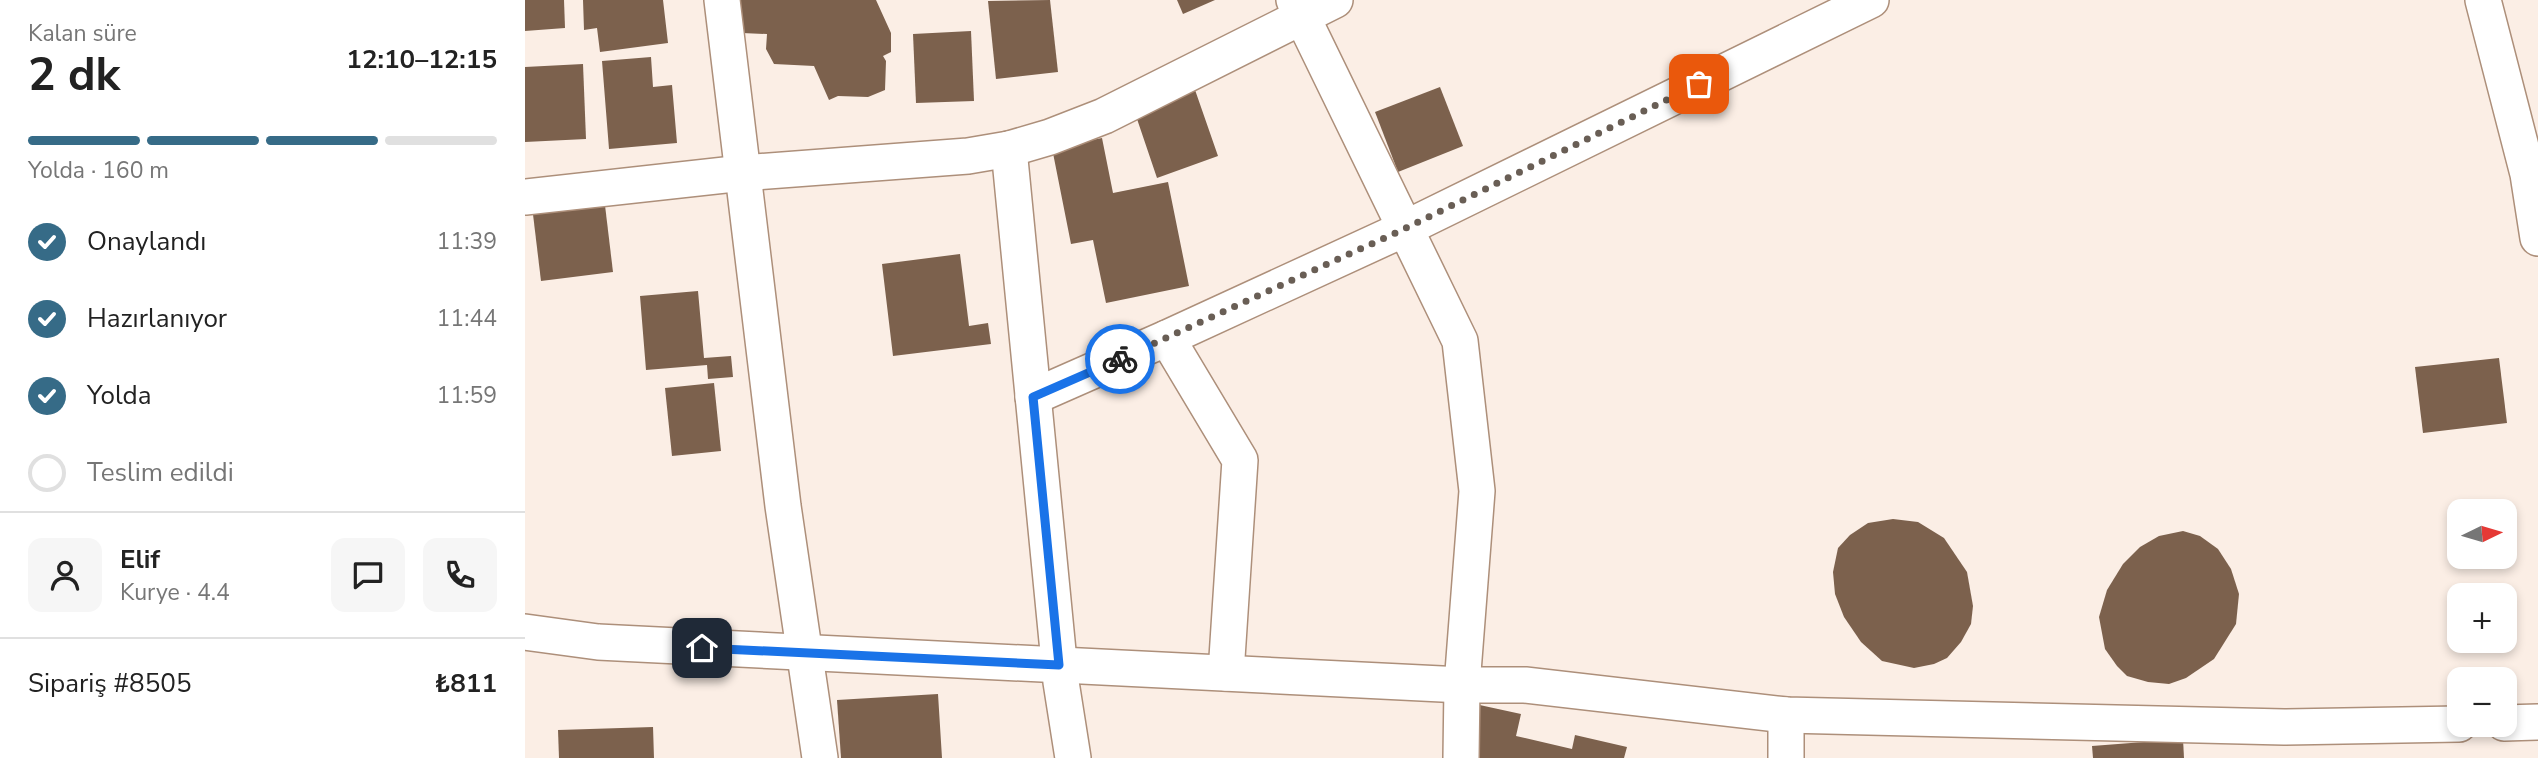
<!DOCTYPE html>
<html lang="tr">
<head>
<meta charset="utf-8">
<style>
  body { margin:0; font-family:"Nunito Sans",sans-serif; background:#f6f6f6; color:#222; height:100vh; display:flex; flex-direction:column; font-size:26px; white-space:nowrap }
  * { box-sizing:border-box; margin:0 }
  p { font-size:23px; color:#767676 }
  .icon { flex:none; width:38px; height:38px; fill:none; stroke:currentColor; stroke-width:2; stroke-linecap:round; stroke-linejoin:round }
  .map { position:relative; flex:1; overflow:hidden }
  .details { display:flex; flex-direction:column; background:#fff; width:525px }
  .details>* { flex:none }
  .needle { width:46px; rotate:85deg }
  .tools { position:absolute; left:1922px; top:499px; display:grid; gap:14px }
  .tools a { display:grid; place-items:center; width:70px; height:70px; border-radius:14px; background:#fff; box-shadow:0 4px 10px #0003; font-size:35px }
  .pin { position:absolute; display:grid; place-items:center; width:60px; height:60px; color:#fff; margin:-30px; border-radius:14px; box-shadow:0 4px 10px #0006 }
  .courier { position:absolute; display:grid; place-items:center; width:70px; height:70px; margin:-35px; border:5px solid #1a73e8; border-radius:50%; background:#fff; color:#222; box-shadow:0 2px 9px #0007 }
  .summary em { font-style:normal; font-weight:700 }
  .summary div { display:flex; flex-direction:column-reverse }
  .summary { display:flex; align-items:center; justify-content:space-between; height:119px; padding:0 28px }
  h1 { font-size:46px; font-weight:700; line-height:52px }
  .bar { display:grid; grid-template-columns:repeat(4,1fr); gap:10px 7px; align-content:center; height:84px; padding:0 28px }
  .bar i { height:9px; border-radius:5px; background:#e0e0e0 }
  .bar .active { background:#366b87 }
  .bar p { grid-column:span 4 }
  .line { display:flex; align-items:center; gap:18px; padding:0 28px; border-top:2px solid #e0e0e0 }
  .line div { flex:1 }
  .round { display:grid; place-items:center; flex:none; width:74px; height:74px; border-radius:14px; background:#f6f6f6 }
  ol { padding:0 28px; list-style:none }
  li { display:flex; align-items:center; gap:21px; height:77px }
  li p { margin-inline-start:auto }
  li .icon { padding:7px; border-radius:50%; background:#366b87; color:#fff; stroke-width:4 }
  li:last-child { color:#767676 }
  li i { width:38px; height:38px; border:4px solid #e0e0e0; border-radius:50% }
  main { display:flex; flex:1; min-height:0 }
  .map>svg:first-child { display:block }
  .building { fill:#7c614d }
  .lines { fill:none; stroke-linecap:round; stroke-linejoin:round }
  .street-casing { stroke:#ad8f7a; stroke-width:38 }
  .street { stroke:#fff; stroke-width:35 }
  .done { stroke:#695e55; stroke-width:7; stroke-dasharray:0 12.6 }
  .route { stroke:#1a73e8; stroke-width:9 }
</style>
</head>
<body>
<main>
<section class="details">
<div class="summary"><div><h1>2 dk</h1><p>Kalan süre</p></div><em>12:10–12:15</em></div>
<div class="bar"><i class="active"></i><i class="active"></i><i class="active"></i><i></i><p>Yolda · 160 m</p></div>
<ol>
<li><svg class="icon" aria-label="check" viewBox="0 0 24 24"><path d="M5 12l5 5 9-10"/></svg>Onaylandı<p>11:39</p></li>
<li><svg class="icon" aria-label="check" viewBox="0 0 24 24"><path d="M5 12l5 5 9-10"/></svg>Hazırlanıyor<p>11:44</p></li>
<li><svg class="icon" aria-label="check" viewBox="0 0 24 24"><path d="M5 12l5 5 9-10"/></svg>Yolda<p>11:59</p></li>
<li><i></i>Teslim edildi</li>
</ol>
<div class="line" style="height:126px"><a class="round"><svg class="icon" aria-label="person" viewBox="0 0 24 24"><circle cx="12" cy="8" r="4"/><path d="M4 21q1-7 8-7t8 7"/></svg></a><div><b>Elif</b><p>Kurye · 4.4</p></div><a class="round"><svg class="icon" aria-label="chat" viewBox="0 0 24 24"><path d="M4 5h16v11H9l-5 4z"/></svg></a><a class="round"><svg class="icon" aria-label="phone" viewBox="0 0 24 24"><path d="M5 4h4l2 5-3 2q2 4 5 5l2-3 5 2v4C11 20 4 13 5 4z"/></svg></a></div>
<div class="line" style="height:91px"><div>Sipariş #8505</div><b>₺811</b></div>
</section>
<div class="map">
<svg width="2013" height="758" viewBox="0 0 2013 758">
  <rect width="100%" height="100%" fill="#fbeee5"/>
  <!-- building -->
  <g class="building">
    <path d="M0,0H39L40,28L0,31Z"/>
    <path d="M58,0H138L143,43L75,52L72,28L59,30Z"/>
    <path d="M213,0H351L366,33V52L358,56L361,61L360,90L343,97L313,96L304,100L289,66L249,64L241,49L242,34L217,33Z"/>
    <path d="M525,0L533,72L471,79L463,1Z"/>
    <path d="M652,0H690L658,14Z"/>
    <path d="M446,31L449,101L391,103L388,34Z"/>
    <path d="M126,57L128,87L147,85L152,143L84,149L77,61Z"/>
    <path d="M58,64L61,139L0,142V67Z"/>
    <path d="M669,87L693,156L632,178L611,116L642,105L639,97Z"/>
    <path d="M915,87L938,146L873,172L850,112Z"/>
    <path d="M577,138L588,193L643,182L664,286L581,303L568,240L546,244L527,148Z"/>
    <path d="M79,197L88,272L16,281L7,206Z"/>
    <path d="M435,254L444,326L463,323L466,344L368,356L357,264Z"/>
    <path d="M173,291L179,358L206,356L208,377L183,379L182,365L121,370L115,296Z"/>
    <path d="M1974,358L1982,423L1898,433L1890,367Z"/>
    <path d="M189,383L196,451L147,456L140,388Z"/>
    <path d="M1368,519L1393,522L1419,538L1442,572L1448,606L1446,624L1436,642L1422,658L1409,664L1389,668L1357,661L1336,642L1319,617L1310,594L1308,572L1313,548L1325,535L1343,523Z"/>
    <path d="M1658,531L1675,536L1693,549L1706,569L1714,594L1711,624L1689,659L1661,678L1644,684L1623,682L1602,676L1592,666L1580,649L1574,617L1582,590L1598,564L1615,547L1634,536Z"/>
    <path d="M413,694L417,758H316L312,700Z"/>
    <path d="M950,704L996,714L991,736L1047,749L1050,735L1102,747L1099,758H949Z"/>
    <path d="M128,727L129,758H34L33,730Z"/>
    <path d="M1658,739L1659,758H1568L1567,746Z"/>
  </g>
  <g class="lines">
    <defs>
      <g id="street">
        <path d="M197,0L258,506L295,758"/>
        <path d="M769,0L935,341L952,491L937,685L936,758"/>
        <path d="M1958,0L2003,174L2013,238"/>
        <path d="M484,149L536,682L548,758"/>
        <path d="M0,197L218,173L443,156L484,149L525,137L579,116L810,0"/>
        <path d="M642,338L715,460L701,673"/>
        <path d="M508,397L642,338L879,229L1346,0"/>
        <path d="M0,632L73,642L937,685H1000L1261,715L1759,727L1934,724"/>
        <path d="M1261,715V758"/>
        <path d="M1979,723L2013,722"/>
      </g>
    </defs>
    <!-- street casing -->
    <use href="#street" class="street-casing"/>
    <!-- street -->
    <use href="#street" class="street"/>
  </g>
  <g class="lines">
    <!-- done -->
    <path class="done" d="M595,359L879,229L1174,84"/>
    <!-- route -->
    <path class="route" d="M177,648L534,665L508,397L595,359"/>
  </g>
</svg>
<div class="tools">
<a><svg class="needle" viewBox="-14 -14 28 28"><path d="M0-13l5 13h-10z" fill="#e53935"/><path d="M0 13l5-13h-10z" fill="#767676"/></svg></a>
<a>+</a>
<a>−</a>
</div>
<div class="pin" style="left:1174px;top:84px;background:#ea580c"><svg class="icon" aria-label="bag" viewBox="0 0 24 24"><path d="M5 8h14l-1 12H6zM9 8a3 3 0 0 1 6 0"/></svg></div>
<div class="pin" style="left:177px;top:648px;background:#1f2937"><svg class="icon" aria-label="home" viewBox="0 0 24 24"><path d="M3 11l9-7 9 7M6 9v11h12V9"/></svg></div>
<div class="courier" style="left:595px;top:359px"><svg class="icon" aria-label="bike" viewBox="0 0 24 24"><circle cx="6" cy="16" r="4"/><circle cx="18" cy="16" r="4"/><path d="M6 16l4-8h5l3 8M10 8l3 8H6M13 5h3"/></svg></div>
</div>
</main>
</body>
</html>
